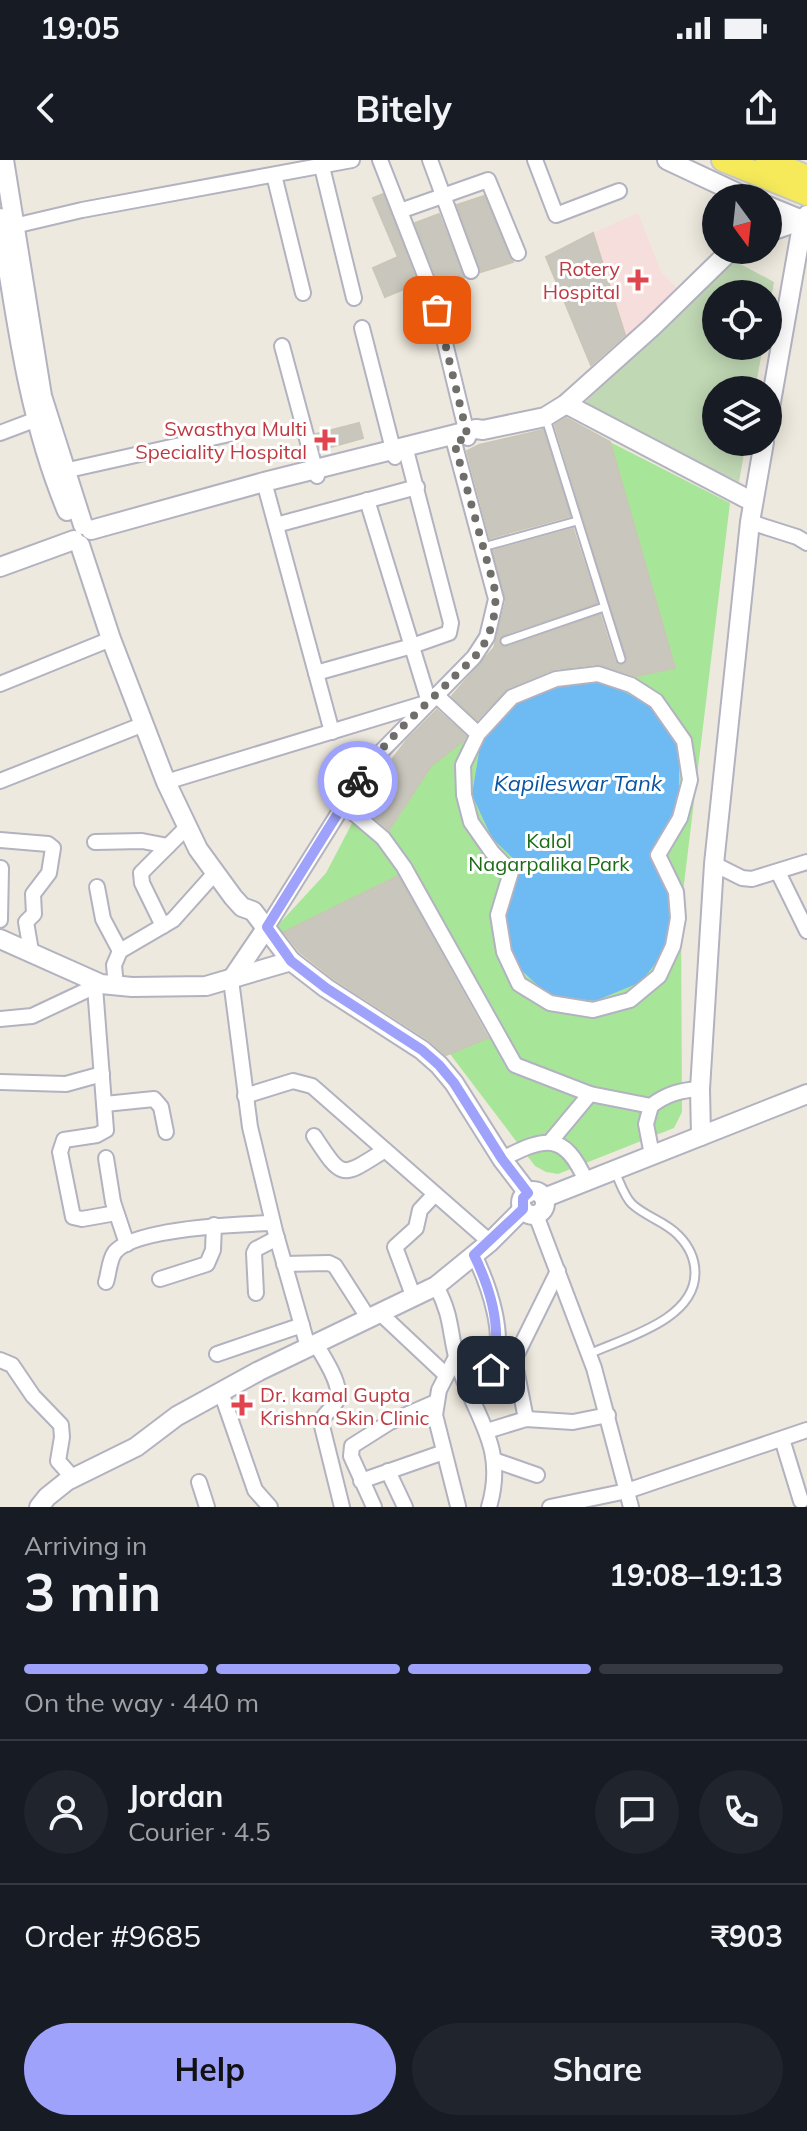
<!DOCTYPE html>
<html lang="en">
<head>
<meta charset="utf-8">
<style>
  body { margin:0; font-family:Mulish,sans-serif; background:#20242c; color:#f1f3f6; height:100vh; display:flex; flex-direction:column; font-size:30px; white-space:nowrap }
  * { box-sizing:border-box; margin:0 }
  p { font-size:26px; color:#9ea1a6 }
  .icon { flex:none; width:44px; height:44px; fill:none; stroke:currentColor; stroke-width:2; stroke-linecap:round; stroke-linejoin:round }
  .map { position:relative; height:1347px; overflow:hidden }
  .drawer { display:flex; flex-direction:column; background:#171b24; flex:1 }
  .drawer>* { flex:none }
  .needle { width:52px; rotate:165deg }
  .fabs { position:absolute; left:702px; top:24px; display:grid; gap:16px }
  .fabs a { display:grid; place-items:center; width:80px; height:80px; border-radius:50%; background:#171b24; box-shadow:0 4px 20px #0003; font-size:40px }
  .pin { position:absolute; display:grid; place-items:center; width:68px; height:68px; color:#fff; margin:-34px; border-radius:16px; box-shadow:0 4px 12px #0006 }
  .courier { position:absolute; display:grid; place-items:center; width:80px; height:80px; margin:-40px; border:6px solid #9ea2fa; border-radius:50%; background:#fff; color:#222; box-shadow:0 2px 10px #0007 }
  .head em { font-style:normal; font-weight:700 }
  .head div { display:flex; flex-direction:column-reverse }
  .head { display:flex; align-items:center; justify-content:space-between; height:136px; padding:0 24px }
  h1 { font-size:52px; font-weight:700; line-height:60px }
  .bar { display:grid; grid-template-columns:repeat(4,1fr); gap:12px 8px; align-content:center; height:96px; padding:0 24px }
  .bar i { height:10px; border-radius:6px; background:#363941 }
  .bar .on { background:#9ea2fa }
  .bar p { grid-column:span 4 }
  .line { display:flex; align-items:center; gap:20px; padding:0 24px; border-top:2px solid #363941 }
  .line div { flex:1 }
  .round { display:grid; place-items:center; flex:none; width:84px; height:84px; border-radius:42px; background:#20242c }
  .primary-button { display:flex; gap:16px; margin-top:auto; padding:16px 24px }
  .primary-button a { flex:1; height:92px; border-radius:48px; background:#9ea2fa; color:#111; font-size:32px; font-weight:700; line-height:92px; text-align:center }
  .primary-button a+a { background:#20242c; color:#f1f3f6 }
  .status { display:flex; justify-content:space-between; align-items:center; height:56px; padding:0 40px; background:#171b24; direction:ltr }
  .status svg { height:22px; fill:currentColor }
  header { display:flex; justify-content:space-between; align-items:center; height:104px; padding:0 24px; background:#171b24; font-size:36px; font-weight:700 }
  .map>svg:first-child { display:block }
  .medical { fill:#f5dedb }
  .green { fill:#a7e698 }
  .cemetery { fill:#c0d8b4 }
  .water { fill:#6ebaf3 }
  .building { fill:#c9c6bd; stroke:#cac6b7; stroke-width:2 }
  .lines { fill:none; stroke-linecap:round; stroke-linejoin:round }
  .lane-casing { stroke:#b2b2c0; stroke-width:11 }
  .street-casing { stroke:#b2b2c0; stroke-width:18 }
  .secondary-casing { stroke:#b2b2c0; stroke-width:22 }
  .primary-casing { stroke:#c8c8c8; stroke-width:26 }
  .lane { stroke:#fff; stroke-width:7 }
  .street { stroke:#fff; stroke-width:14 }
  .secondary { stroke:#fff; stroke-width:18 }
  .primary { stroke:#f6ea5b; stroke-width:22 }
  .done { stroke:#706e6a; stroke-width:8; stroke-dasharray:0 14.4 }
  .route { stroke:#9ea2fa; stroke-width:10 }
  .health-dot { fill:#e0444e; stroke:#fff; stroke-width:3 }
  .labels { text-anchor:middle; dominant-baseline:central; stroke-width:6; stroke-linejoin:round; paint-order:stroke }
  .health-label { font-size:20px; fill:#be3a42; stroke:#fff; text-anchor:end }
  .park-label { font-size:20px; fill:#1c6c18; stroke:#fff }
  .water-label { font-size:22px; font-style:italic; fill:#0955a3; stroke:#fff }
</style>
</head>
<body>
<div class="status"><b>19:05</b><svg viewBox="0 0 49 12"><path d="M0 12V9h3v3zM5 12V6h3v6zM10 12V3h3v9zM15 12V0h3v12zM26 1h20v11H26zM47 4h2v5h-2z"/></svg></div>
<header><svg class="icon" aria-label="back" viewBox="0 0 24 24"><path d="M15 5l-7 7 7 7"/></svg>Bitely<svg class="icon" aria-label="share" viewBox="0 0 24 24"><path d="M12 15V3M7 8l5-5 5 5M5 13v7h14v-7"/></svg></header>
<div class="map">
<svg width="807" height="1347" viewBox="0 0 807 1347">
  <rect width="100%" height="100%" fill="#eee9de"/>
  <!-- medical -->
  <path class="medical" d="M638,53L661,112L677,128L627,180L593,73Z"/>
  <!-- green -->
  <path class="green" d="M610,282L730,343L681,749L682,952L674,968L558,1014L546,1012L535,1006L450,894L490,876L452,803L401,715L278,776V765L326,713L359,650L388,673L431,606L469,577L439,548L452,536L483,566L508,536L535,518L566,508H602L628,518L675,508Z"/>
  <!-- cemetery -->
  <path class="cemetery" d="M731,99L774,122L768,155V134H716V186H763L755,230H716V282H746L739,322L582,245L664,168Z"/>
  <!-- water -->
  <path class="water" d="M601,520L653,547L679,588V650L650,694L674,738L668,787L641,822L595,841L548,835L518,807L503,764L511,727L522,707L492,678L472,635L480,586L502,550L555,524Z"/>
  <!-- building -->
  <g class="building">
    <path d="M383,34L417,122L425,128L411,133L409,127L385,137L373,108L398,97L373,38Z"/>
    <path d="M484,36L513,102L481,112L457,45Z"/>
    <path d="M439,54L464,118L436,128L434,124L435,114L415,63Z"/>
    <path d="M593,73L625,175L591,205L546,97Z"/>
    <path d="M566,258L610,282L675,508L636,516L597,504L554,509L508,528L477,560L452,536L494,488L506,441L493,391L573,369L597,443L503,475L499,481L501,486L507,487L600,455L615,502L620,505L627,501L555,265Z"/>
    <path d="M359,263L363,278L320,290L316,274Z"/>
    <path d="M543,270L570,356L490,378L467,291L479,285Z"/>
    <path d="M437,550L466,576L463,581L431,606L389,670L361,646L369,630L407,580Z"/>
    <path d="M398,716L488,878L446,895L429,880L333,818L300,792L284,772Z"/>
  </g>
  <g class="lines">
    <defs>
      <g id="lane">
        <path d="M546,259L621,499"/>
        <path d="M483,387L577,361"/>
        <path d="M505,481L604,447"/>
        <path d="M589,1194C624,1178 695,1160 695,1113C695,1098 689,1086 678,1075C666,1062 646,1057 632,1044C624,1036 620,1022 615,1012"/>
      </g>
      <g id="street">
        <path d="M380,0L426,118"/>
        <path d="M430,0L471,111"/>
        <path d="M535,0L556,55L619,31"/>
        <path d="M322,7L354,138"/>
        <path d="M274,15L303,133"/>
        <path d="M400,51L488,20L518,93"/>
        <path d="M14,66L82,50L352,0"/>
        <path d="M437,150L468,278"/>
        <path d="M362,168L395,297"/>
        <path d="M282,186L317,316"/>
        <path d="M0,273L45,256"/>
        <path d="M64,311L234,273"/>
        <path d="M266,329L332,572"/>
        <path d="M750,362L797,377L807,383"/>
        <path d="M276,365L417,327"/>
        <path d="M316,513L412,486L449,473L451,463L407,294"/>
        <path d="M0,524L111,479"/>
        <path d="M436,535L478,574L463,605L464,635L471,662L492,692L511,712L498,755L504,792L519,824L550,843L593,850L630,840L659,816L673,786L678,758L676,732L658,695L680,658L690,620L684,581L656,541L631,525L598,514L556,519L512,537L478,574"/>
        <path d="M0,621L144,564"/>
        <path d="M166,622L429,542L367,340"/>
        <path d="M344,645L383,678L404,707L515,905L590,934L651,946"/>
        <path d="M0,680L48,684L53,688L49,713L33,734L34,754L26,762L31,791"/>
        <path d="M95,682L142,681L168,686"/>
        <path d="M714,704L742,718L752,719L807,702"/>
        <path d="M778,712L807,771"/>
        <path d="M97,727L103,759L120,791"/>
        <path d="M0,760L1,708"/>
        <path d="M163,766L142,723L141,713L186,668"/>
        <path d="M267,767L370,603L474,497L487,477L496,439L454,282"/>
        <path d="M231,820L250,967L275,1071L308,1187"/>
        <path d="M116,826L114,805L120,791L173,760L215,713"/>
        <path d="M95,827L106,970L97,975L64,980L60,992L73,1057L82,1059L116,1053"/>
        <path d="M0,859L32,856L100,824"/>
        <path d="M0,922L66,924L102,914"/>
        <path d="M245,936L293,921L312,926L490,1082"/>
        <path d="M105,944L154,939L161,947L166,972"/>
        <path d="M314,976C343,1020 341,1018 385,990"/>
        <path d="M550,982L590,934"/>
        <path d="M652,995L646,964L651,946C666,934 681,930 700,929"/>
        <path d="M106,998L113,1042L127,1084"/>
        <path d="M502,999C545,977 564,971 586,1021"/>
        <path d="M536,1055L594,1208L631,1347"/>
        <path d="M284,1104L329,1103L335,1106L369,1159"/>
        <path d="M160,1119L207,1104L213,1090L214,1065"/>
        <path d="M106,1122C109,1113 109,1100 115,1092C135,1068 241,1064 273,1063"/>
        <path d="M436,1126C453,1157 449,1173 458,1204C475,1258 507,1286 489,1347"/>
        <path d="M256,1133L254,1093L256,1089L277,1078"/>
        <path d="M414,1138L395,1087L416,1068L420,1050L435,1034"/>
        <path d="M380,1153L446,1215"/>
        <path d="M316,1184C323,1197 343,1225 337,1240C333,1249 324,1253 321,1262L342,1347"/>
        <path d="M217,1194L302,1165"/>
        <path d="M456,1197L439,1230L435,1255L458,1346"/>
        <path d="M0,1200L12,1205L33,1236L61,1265L62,1277L58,1301L73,1318"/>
        <path d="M221,1232L255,1330L270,1347"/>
        <path d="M470,1234C477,1226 486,1219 491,1210C509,1180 488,1123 474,1095"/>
        <path d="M526,1259L516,1209V1196L558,1111"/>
        <path d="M487,1271L526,1259L573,1262L608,1255"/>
        <path d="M782,1279L801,1341"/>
        <path d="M494,1300L537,1315"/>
        <path d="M388,1311L405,1347"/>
        <path d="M361,1321L444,1292"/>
        <path d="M199,1322L207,1347"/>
        <path d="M374,1347L351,1296L352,1286L390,1262L436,1242"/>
        <path d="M550,1347L627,1331L807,1270"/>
      </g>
      <g id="secondary">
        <path d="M4,0L42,236L83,365"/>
        <path d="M667,0L748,38"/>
        <path d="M768,46L807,62"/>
        <path d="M0,58C16,158 28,258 67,351"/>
        <path d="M768,72L803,60"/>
        <path d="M566,244L753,342"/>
        <path d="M768,259L803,60L807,55"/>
        <path d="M91,370L264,322L476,269L483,270L545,257L566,244L652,167L731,90"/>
        <path d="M80,385L111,479L166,622L198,689L233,737L242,747L253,751L291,801L326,828L422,890L439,905L454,923L502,999L528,1033"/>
        <path d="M0,407L74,380"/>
        <path d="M0,779L101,824L132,827L206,826L291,801"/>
        <path d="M231,820L267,767"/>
        <path d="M701,976L700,929L714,704L750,362L764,282"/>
        <circle cx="533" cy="1043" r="12"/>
        <path d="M544,1038L807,934"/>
        <path d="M39,1347L47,1337L67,1321L136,1287L177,1256L259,1211L436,1126L490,1082L523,1049"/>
      </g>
      <g id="primary">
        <path d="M723,0L807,34"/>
        <path d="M767,0L807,17"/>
      </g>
    </defs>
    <!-- lane casing -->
    <use href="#lane" class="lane-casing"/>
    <!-- street casing -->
    <use href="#street" class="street-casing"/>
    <!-- secondary casing -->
    <use href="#secondary" class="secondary-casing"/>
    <!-- primary casing -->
    <use href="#primary" class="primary-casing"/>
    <!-- lane -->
    <use href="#lane" class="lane"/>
    <!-- street -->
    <use href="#street" class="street"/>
    <!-- secondary -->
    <use href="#secondary" class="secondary"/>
    <!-- primary -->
    <use href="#primary" class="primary"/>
  </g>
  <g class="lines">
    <!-- done -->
    <path class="done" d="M358,621C382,583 417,553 449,522C460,510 475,499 483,486C493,468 498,446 494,426L454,282L468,278L437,150"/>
    <!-- route -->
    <path class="route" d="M358,621L267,767L291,801L326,828L422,890L439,905L454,923L502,999L528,1033L523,1038V1049L474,1095C491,1130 504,1171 491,1210"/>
  </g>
  <!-- markers -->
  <g class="health-dot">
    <path d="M634 108h8v8h8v8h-8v8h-8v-8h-8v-8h8z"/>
    <path d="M321 268h8v8h8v8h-8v8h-8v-8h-8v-8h8z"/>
    <path d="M238 1233h8v8h8v8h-8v8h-8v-8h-8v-8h8z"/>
  </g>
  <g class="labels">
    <!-- health labels -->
    <g class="health-label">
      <text x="620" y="108">Rotery<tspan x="620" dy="23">Hospital</tspan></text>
      <text x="307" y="268">Swasthya Multi<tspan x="307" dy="23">Speciality Hospital</tspan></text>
      <text x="260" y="1234" text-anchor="start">Dr. kamal Gupta<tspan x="260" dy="23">Krishna Skin Clinic</tspan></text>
    </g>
    <!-- park labels -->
    <g class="park-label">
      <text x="549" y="680">Kalol<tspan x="549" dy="23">Nagarpalika Park</tspan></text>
    </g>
    <!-- water labels -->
    <g class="water-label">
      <text x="578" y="623">Kapileswar Tank</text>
    </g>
  </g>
</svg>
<div class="fabs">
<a><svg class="needle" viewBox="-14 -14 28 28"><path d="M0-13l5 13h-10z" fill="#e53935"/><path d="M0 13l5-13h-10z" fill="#9ea1a6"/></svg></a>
<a><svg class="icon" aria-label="locate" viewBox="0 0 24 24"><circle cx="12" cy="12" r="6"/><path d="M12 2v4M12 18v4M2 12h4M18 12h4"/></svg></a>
<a><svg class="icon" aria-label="layers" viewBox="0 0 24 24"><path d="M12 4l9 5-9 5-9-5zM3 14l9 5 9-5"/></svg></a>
</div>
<div class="pin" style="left:437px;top:150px;background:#ea580c"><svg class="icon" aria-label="bag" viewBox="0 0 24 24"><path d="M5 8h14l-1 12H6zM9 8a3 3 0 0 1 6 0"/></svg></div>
<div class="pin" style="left:491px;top:1210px;background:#1f2937"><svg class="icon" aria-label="home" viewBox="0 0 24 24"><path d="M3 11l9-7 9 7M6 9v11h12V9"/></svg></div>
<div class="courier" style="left:358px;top:621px"><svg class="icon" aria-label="bike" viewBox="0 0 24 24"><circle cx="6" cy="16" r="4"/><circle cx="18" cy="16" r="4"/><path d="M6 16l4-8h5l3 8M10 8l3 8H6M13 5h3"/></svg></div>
</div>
<section class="drawer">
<div class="head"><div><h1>3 min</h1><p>Arriving in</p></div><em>19:08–19:13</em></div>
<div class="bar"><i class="on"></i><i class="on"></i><i class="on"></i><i></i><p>On the way · 440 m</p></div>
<div class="line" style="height:144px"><a class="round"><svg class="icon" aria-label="person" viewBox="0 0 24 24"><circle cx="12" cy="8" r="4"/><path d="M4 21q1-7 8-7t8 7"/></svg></a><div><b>Jordan</b><p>Courier · 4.5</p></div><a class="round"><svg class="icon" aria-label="chat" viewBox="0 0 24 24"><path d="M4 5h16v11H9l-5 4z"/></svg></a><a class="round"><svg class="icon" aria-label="phone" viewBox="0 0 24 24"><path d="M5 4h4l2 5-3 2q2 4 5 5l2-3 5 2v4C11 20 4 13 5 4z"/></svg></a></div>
<div class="line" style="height:104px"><div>Order #9685</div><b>₹903</b></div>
<div class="primary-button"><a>Help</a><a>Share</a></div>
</section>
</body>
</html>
